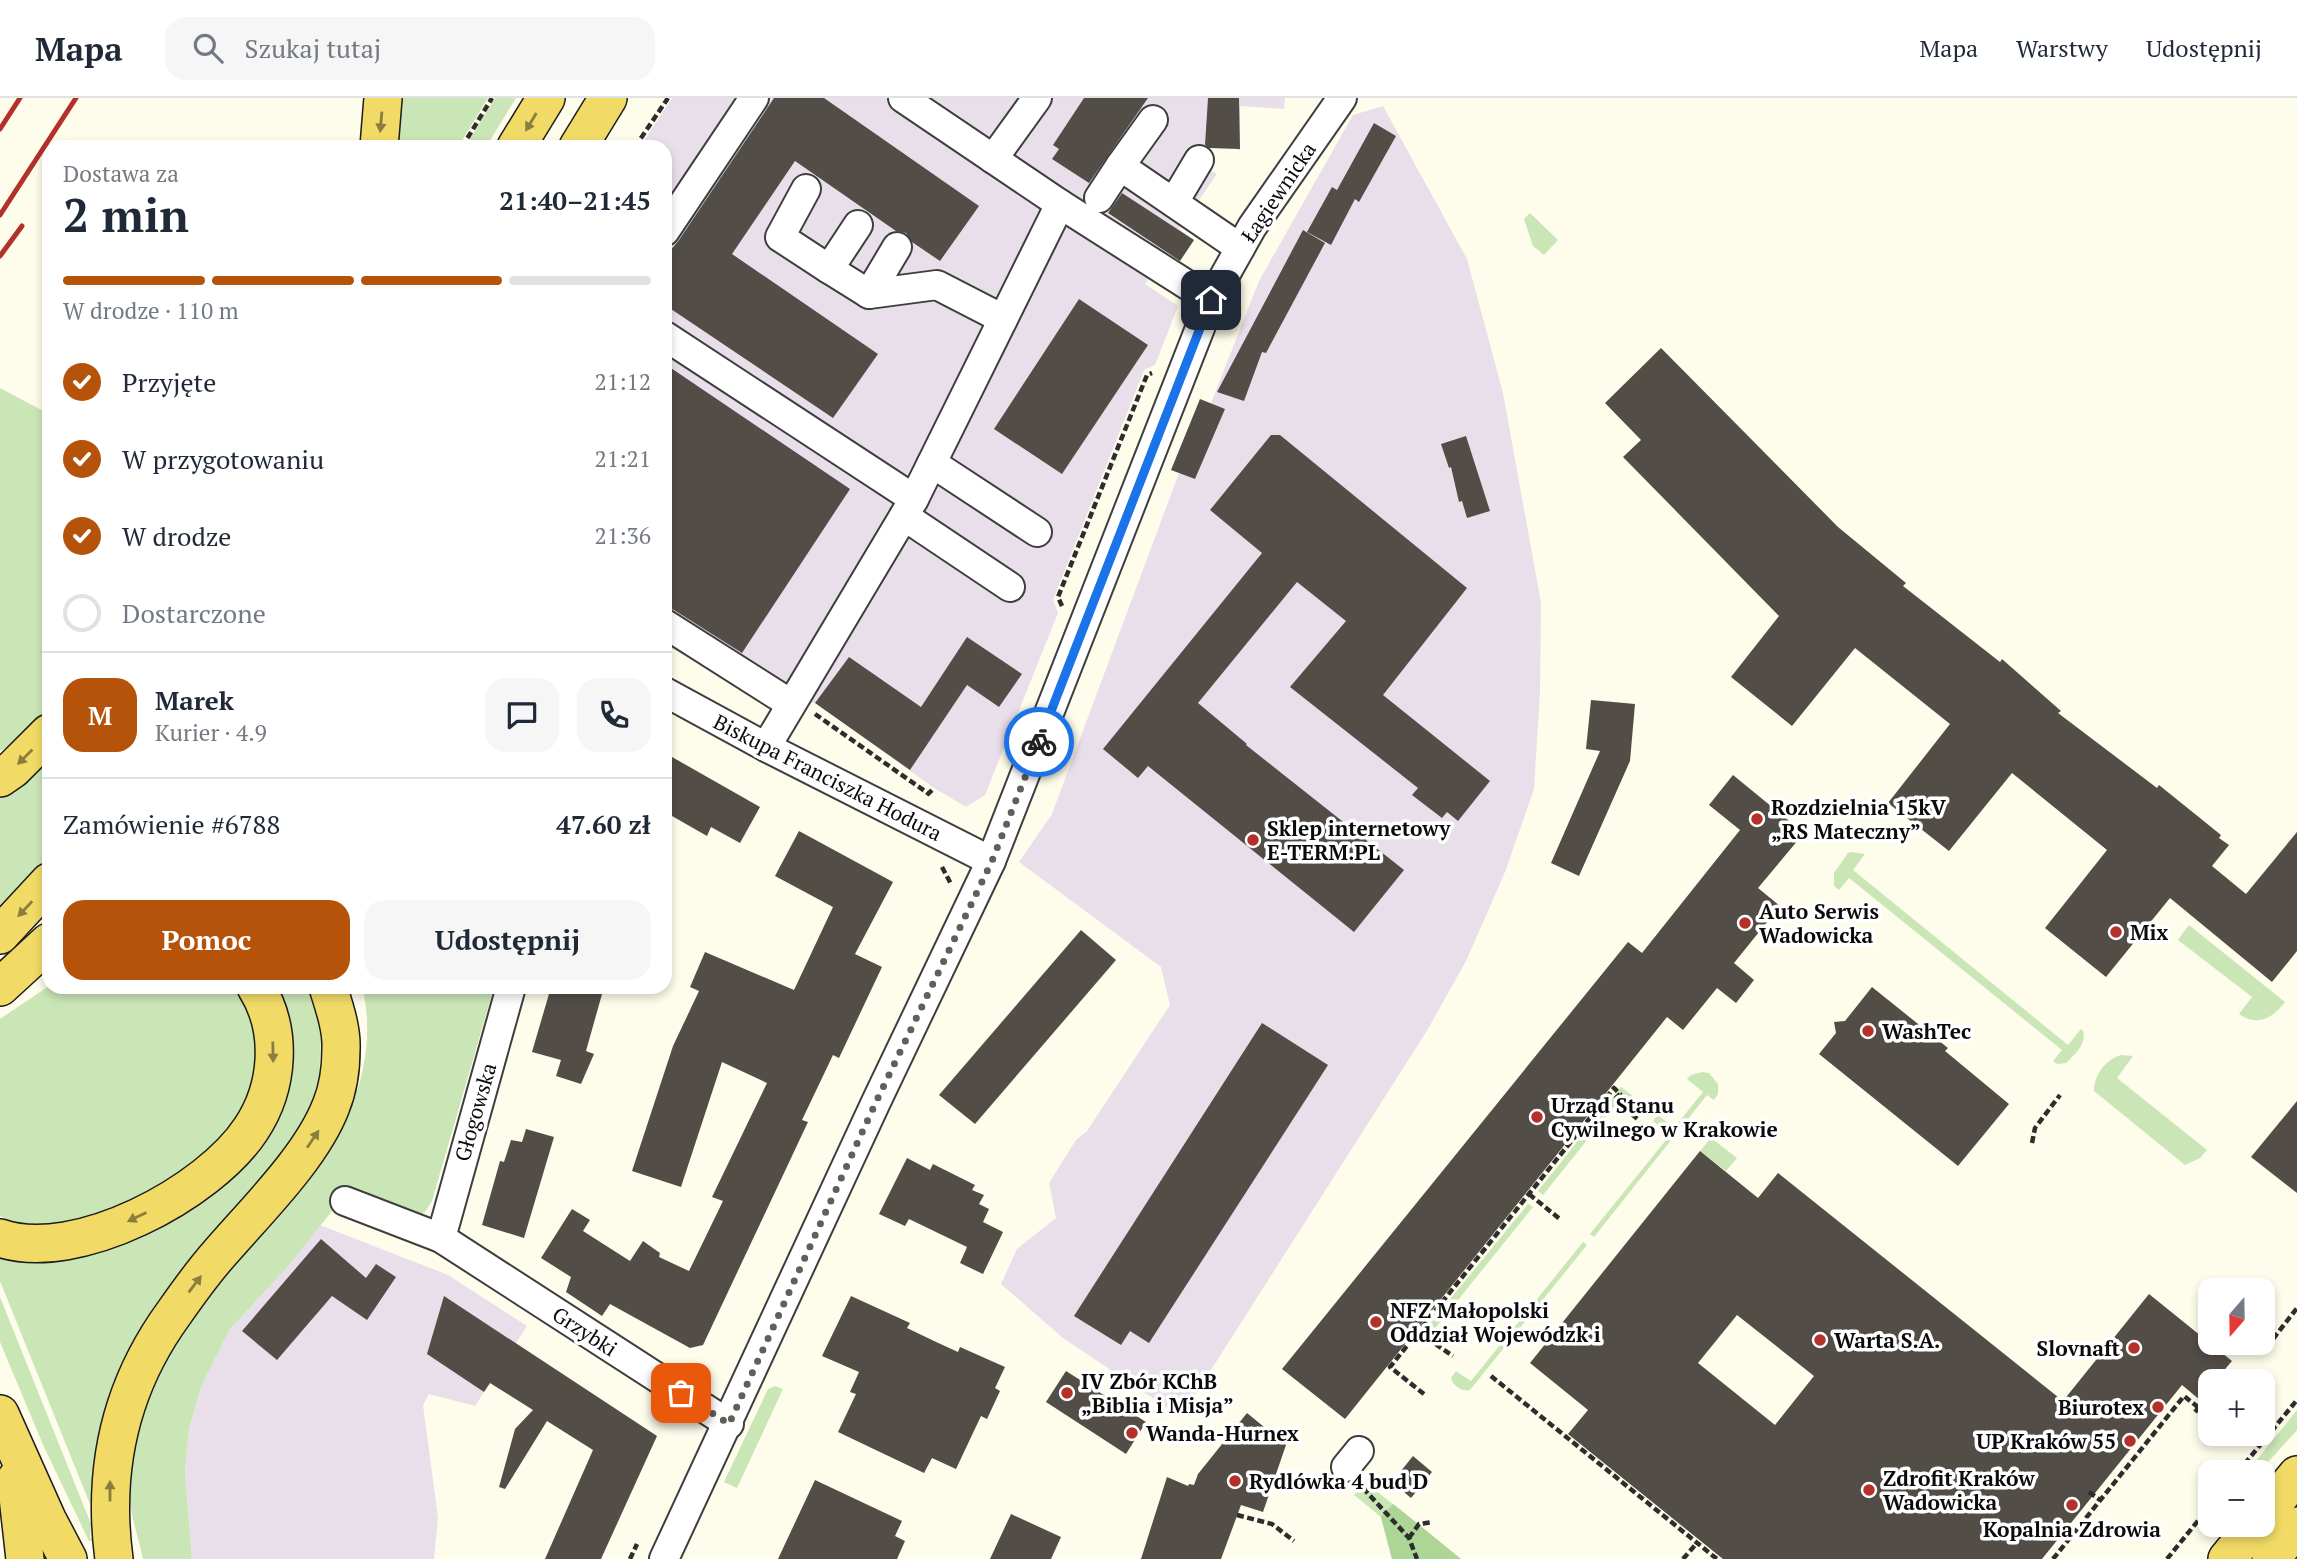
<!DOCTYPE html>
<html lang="pl">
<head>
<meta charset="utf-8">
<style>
  body { margin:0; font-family:"PT Serif",serif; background:#f6f6f7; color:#1f2937; height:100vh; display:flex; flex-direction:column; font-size:26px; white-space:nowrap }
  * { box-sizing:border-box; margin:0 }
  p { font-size:23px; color:#747a83 }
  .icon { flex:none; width:38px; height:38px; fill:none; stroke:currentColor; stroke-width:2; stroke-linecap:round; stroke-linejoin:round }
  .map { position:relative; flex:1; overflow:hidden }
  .drawer { position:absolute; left:42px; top:42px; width:630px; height:854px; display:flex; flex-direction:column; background:#fff; border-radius:21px; box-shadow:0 4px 10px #0003 }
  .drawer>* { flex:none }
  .needle { width:46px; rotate:200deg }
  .fabs { position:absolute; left:2198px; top:1180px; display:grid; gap:14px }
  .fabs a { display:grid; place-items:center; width:77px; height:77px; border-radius:14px; background:#fff; box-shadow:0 4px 10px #0003; font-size:35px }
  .pin { position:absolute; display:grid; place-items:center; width:60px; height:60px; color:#fff; margin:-30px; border-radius:14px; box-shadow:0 4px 10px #0006 }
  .courier { position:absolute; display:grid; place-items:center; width:70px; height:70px; margin:-35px; border:5px solid #1a73e8; border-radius:50%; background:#fff; color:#222; box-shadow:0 2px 9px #0007 }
  .headline em { font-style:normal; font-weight:700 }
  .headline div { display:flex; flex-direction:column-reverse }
  .headline { display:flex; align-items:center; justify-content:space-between; height:119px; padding:0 21px }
  h1 { font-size:46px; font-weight:700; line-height:52px }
  .bar { display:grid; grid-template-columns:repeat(4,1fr); gap:10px 7px; align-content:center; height:84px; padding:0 21px }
  .bar i { height:9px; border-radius:5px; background:#e0e1e3 }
  .bar .selected { background:#b45309 }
  .bar p { grid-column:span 4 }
  .line { display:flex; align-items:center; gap:18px; padding:0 21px; border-top:2px solid #e0e1e3 }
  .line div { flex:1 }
  .round { display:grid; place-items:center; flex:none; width:74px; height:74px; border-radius:21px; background:#f6f6f7 }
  ol { padding:0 21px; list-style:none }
  li { display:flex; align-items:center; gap:21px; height:77px }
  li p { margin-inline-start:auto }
  li .icon { padding:7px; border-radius:50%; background:#b45309; color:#fff; stroke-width:4 }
  li:last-child { color:#747a83 }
  li i { width:38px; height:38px; border:4px solid #e0e1e3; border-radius:50% }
  .action { display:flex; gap:14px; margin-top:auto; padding:14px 21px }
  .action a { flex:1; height:80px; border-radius:21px; background:#b45309; color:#fff; font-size:28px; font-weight:700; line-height:80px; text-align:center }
  .action a+a { background:#f6f6f7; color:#1f2937 }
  header { display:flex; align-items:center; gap:42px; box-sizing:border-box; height:98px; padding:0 35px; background:#fff; border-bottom:2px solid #e0e1e3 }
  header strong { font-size:33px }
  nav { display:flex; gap:38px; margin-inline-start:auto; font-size:24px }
  .search { width:490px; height:63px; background:#f6f6f7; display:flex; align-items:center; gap:18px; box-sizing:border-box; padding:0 24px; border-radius:21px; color:#747a83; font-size:26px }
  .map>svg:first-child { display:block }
  .industrial { fill:#e9dfea }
  .green { fill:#cbe6b6 }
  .forest { fill:#add696 }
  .building { fill:#534d48; fill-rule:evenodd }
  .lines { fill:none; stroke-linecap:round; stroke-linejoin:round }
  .minor-casing { stroke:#3e3e3e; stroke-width:32 }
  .major-casing { stroke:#1c1c1c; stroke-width:40 }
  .path { stroke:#2d2d2d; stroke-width:4.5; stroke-dasharray:7 3.5; stroke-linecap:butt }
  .minor { stroke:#fff; stroke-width:28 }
  .major { stroke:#f1db66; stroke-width:37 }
  .rail { stroke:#b3302b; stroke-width:5 }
  .oneway { fill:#8a7d3d }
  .done { stroke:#605f59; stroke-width:7; stroke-dasharray:0 12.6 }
  .route { stroke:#1a73e8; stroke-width:9 }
  .poi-dot { fill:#b3302b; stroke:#fff; stroke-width:2.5 }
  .labels { text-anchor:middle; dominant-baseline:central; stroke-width:7; stroke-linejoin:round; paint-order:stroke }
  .street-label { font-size:21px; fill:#0b0b0b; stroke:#fff }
  .poi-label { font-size:21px; font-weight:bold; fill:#0b0b0b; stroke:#fff; text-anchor:start }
</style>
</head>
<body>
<header>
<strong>Mapa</strong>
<div class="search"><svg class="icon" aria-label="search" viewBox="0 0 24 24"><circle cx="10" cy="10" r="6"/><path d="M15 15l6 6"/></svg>Szukaj tutaj</div>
<nav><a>Mapa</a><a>Warstwy</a><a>Udostępnij</a></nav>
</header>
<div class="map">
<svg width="2297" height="1461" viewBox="0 0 2297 1461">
  <rect width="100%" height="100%" fill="#fefcea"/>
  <!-- industrial -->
  <g class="industrial">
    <path d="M672,0H1285L1284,11L1240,8V52H1237V47L1208,45L1205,69L1217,76L1179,131L1194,142L1180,163L1166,154L1145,186L1178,208L1155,267L1144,272L1053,502L1058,515L985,697L966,709L934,690L815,605L762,598L665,547V49H640Z"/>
    <path d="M1383,8L1467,161L1503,295L1541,505L1540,593L1534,691L1505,774L1467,861L1428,931L1181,1319L1063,1240L1001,1186L1017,1151L1056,1120L1049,1085L1076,1042L1087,1033L1170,907L1161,869L1019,764L1052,716L1179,375L1195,381L1224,313L1211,305L1259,183L1353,17Z"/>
    <path d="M320,1127L448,1177L527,1228L475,1308L429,1296L423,1307L438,1420L434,1461H192L185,1375L189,1331L201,1289L230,1231L286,1171Z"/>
  </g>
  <!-- green -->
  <g class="green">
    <path d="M399,0H488L458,49H396Z"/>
    <path d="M495,0H516L486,49H465Z"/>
    <path d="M1530,115L1558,142L1544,157L1533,148L1524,121Z"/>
    <path d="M0,290L49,316V610L10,648L0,653Z"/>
    <path d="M49,654V762L0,816V694Z"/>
    <path d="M1852,754L1865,756L1853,772L2068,947L2081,931L2083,933C2087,946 2075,956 2066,965L2057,966L2053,963L2062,952L1849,780L1839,792L1834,788V775L1848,755Z"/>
    <path d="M2189,827L2285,904C2273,920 2258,929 2239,916L2252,899L2178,842Z"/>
    <path d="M49,888L244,889L257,916V996L190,1075L87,1125L22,1129L0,1118V921Z"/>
    <path d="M276,889H308L317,918L321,942L319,979L310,1012L295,1042L197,1158L94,1416L0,1183V1157L237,1072Z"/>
    <path d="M362,889H494L432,1103L425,1114L417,1118L347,1094L286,1171L230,1231L201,1289L189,1331L185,1374L192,1461H143C138,1438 129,1412 128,1388C128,1360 138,1331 148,1305C166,1260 189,1219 219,1181C248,1145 284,1115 312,1079C352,1026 379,955 362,889Z"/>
    <path d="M2121,957L2133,958L2117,980L2207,1052L2200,1060L2185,1067L2094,993C2094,977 2106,961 2121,957Z"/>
    <path d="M1702,974L1709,975L1718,986V996L1714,1002L1707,997L1594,1139L1590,1136L1670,1037L1653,1023L1658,1017L1674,1030L1703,994L1687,981L1691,977Z"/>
    <path d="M1621,989L1642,1005L1637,1011L1623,1000L1618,1007L1616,1006L1543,1097L1538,1093Z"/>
    <path d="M1711,1040L1737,1060L1726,1073L1700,1053Z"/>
    <path d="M1528,1106L1533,1109L1433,1233L1428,1228Z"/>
    <path d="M1583,1144L1587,1147L1470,1292C1462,1294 1453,1288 1451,1280L1456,1273L1471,1283Z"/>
    <path d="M0,1199L91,1426L90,1440L94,1441L92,1443H89L44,1349L0,1244Z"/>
    <path d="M775,1288L783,1291L737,1390L724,1384L768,1291Z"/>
    <path d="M2297,1312V1332L2259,1374H2247Z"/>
    <path d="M1364,1383L1461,1461H1392L1381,1419L1354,1397Z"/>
  </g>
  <!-- forest -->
  <path class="forest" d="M1393,1406L1402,1413L1461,1461H1392L1381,1419Z"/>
  <!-- building -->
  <g class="building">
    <path d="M774,0H824L979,108L940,163L912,144L906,135L896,133L795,63L732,156L878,256L833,320L665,207V159L679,142Z"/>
    <path d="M1084,0H1148L1089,85L1052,61L1059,51L1053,47Z"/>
    <path d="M1208,0H1239L1240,51L1209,50L1205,47Z"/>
    <path d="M1374,25L1396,38L1359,104L1355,101L1331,147L1307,134L1332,89L1337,92Z"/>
    <path d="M1122,95L1194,142L1180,163L1108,115Z"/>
    <path d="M1303,132L1325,145L1266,255L1262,254L1244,303L1217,294Z"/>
    <path d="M1079,201L1148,247L1062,376L994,331Z"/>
    <path d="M1661,250L1838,429L1906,485L1903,488L2000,564L2002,561L2061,613L2058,615L2157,690L2159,687L2221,737L2219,740L2229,747L2212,768L2246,796L2297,734V853L2272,884L2170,800L2106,879L2045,830L2107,752L2012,675L1949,753L1888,705L1950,626L1855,550L1792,628L1731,579L1779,518L1623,359L1641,342L1605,305Z"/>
    <path d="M665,266L850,391L742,555L674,512L665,509Z"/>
    <path d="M1200,301L1225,311L1195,381L1171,372Z"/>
    <path d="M1271,337H1280L1467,490L1383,597L1490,683L1458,723L1447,714L1442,720L1412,697L1418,690L1290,589L1346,523L1297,484L1198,605L1247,646L1246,647L1404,772L1354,834L1148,668L1138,680L1103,651L1262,455L1210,412Z"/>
    <path d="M1466,338L1490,413L1467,420L1462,403L1459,404L1451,369L1449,370L1441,346Z"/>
    <path d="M967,539L1022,576L999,609L967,587L910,672L815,605L849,559L921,609Z"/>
    <path d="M1591,602L1635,606L1630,663L1579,778L1551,765L1600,653L1586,651Z"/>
    <path d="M665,655L760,709L740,745L711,729L707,738L665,714Z"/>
    <path d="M1733,677L1804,735L1758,790L1780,808L1734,865L1754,882L1736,905L1717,890L1683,932L1667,919L1345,1321L1282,1271L1628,844L1642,855L1740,732L1709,707Z"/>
    <path d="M799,733L893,784L855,856L882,869L839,960L833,957L802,1022L808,1024L703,1247L690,1250L610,1206L602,1218L566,1194L571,1179L541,1160L572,1111L590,1122L583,1133L630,1163L643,1143L660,1155L659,1159L689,1173L723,1103L712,1099L767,985L722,964L681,1089L632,1073L673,948L699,893L690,889L705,854L794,892L833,809L775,778Z"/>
    <path d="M1081,832L1116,862L975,1026L939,997Z"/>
    <path d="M551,889H604L586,953L594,956L581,986L556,978L561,962L532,954Z"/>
    <path d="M1872,889L1948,950L1945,953L2009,1006L1958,1068L1819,956L1836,935L1834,924L1845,923Z"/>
    <path d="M1262,925L1328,967L1149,1245L1130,1233L1121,1247L1074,1218Z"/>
    <path d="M2297,1003V1095L2251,1059Z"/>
    <path d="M526,1031L554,1039L524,1140L482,1127L500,1063L504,1064L511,1042L522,1044Z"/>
    <path d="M1700,1053L1758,1100L1778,1075L2063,1303L2149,1196L2232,1263L2215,1283H2210V1289L2200,1302L2182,1287L2042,1461H1723L1568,1336L1588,1312L1530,1265ZM1737,1217L1814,1278L1775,1327L1698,1265Z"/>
    <path d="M907,1060L930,1072L933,1066L975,1087L972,1092L984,1097L979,1106L989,1111L983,1124L1003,1134L983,1176L960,1165L967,1149L909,1121L905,1128L879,1116Z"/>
    <path d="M321,1141L366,1180L376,1166L396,1179L367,1222L332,1198L277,1262L242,1233Z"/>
    <path d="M444,1198L657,1338L601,1461H545L593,1352L547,1323L505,1391L499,1389L515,1331L533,1312L490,1285L484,1294L427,1256Z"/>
    <path d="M851,1198L910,1225L907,1230L934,1243L958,1254L960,1249L1005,1269L995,1290L1000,1293L987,1321L981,1318L956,1371L932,1360L924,1375L838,1334L856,1296L850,1294L859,1274L822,1258Z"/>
    <path d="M1066,1273L1146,1324L1126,1356L1046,1304Z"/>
    <path d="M1247,1315L1286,1347L1263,1414L1241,1407L1221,1461H1141L1167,1379L1188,1388L1189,1386L1194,1387L1198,1376Z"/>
    <path d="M1413,1358L1432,1374L1411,1400L1392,1384Z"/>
    <path d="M815,1382L902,1423L895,1438L905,1443L897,1461H778Z"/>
    <path d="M1011,1416L1061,1439L1051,1461H990Z"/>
  </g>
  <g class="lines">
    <defs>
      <g id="minor">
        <path d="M903,0L1060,106L1211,202"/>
        <path d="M1153,22L1120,68L1240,150"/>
        <path d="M993,61L1037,0"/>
        <path d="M806,91L780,139L829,171"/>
        <path d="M1099,100L1120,68"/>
        <path d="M1174,104L1199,62"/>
        <path d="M858,127L829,171L869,196"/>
        <path d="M665,133L754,0"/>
        <path d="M897,149L869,196L937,187L1003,221"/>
        <path d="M665,238L914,401"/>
        <path d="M932,365L1037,434"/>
        <path d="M904,418L1010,489"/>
        <path d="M665,526L791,606"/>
        <path d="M665,594L766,649L991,763"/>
        <path d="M766,649L914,401L1060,106"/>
        <path d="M345,1103L441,1140L729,1326"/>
        <path d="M441,1140L511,889"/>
        <path d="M1346,1369L1359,1353"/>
        <path d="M664,1461L876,1004L991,763L1211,202L1252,129L1342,0"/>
      </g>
      <g id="major">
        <path d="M379,49L383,0"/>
        <path d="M516,49L546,0"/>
        <path d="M578,49L608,0"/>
        <path d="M0,680L13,671L49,635"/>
        <path d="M0,837L49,784"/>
        <path d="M0,889L49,844"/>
        <path d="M0,1140C76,1166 209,1095 251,1031C279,989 283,932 256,889"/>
        <path d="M0,1316L47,1421L68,1461"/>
        <path d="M16,1381L25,1461"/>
        <path d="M2263,1418L2297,1377"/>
        <path d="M114,1461C102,1371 120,1289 174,1215C188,1195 203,1174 219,1156C255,1114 311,1060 331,1008C338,991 341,970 341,951C342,931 334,908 328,889"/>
        <path d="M2227,1461L2256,1426"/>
        <path d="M2271,1461L2297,1428"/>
      </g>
    </defs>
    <!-- minor casing -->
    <use href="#minor" class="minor-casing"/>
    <!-- major casing -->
    <use href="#major" class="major-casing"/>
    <!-- path -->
    <g class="path">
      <path d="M462,49L492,0"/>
      <path d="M635,49L668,0"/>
      <path d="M1062,508L1058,499L1147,277L1152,275"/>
      <path d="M815,616L929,696"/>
      <path d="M927,697L934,690"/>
      <path d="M942,769L951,786"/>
      <path d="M2032,1045L2035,1030L2060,997"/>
      <path d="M1529,1096L1561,1122"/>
      <path d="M1418,1234L1453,1258"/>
      <path d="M2273,1241L2297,1210"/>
      <path d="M1491,1278L1717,1461"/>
      <path d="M2212,1282L2214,1283"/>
      <path d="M1424,1296L1390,1269L1614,990L1620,996L1614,1002L1640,1023"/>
      <path d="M2195,1314L2210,1297"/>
      <path d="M2263,1321L2275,1330"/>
      <path d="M2238,1374L2297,1302"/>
      <path d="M1363,1390L1409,1440L1417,1461"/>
      <path d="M2089,1394L2100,1402"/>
      <path d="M1237,1417L1272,1426L1294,1443"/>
      <path d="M1409,1440L1419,1426L1433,1424"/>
      <path d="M630,1461L637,1446"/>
      <path d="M1683,1461L1697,1445"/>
      <path d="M2053,1461L2184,1298L2199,1310"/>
      <path d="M2167,1461L2210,1408"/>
    </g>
    <!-- minor -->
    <use href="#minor" class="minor"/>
    <!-- major -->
    <use href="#major" class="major"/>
    <!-- rail -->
    <g class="rail">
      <path d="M0,31L20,0"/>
      <path d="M0,117L76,0"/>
      <path d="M0,158L22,128"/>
    </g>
  </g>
  <!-- one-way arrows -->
  <defs><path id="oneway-solid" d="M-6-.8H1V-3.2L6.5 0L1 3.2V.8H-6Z" transform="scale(1.75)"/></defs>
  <g class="oneway">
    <use href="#oneway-solid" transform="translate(381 24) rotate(95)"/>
    <use href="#oneway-solid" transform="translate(531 24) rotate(121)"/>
    <use href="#oneway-solid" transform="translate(25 659) rotate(135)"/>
    <use href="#oneway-solid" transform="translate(25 811) rotate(133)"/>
    <use href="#oneway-solid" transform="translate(273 954) rotate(89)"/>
    <use href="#oneway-solid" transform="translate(313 1041) rotate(-56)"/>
    <use href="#oneway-solid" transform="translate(137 1119) rotate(154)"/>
    <use href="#oneway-solid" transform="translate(195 1186) rotate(-53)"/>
    <use href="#oneway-solid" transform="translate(110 1393) rotate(-90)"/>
  </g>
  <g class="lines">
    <!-- done -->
    <path class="done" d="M681,1295L729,1326L876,1004L992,763L1039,644"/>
    <!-- route -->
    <path class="route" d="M1039,644L1211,202"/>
  </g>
  <!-- markers -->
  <g class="poi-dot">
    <circle cx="1757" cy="721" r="7"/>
    <circle cx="1253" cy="742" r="7"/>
    <circle cx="1745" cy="825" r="7"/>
    <circle cx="2116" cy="834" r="7"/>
    <circle cx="1868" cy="933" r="7"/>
    <circle cx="1537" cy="1019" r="7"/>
    <circle cx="1376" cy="1224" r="7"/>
    <circle cx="1820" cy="1242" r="7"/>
    <circle cx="2134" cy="1250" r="7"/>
    <circle cx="1067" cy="1295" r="7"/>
    <circle cx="2158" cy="1309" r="7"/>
    <circle cx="1132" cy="1335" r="7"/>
    <circle cx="2130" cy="1343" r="7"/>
    <circle cx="1235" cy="1383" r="7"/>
    <circle cx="1869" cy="1392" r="7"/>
    <circle cx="2072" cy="1407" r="7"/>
  </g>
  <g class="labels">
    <!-- street labels -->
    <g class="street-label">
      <text transform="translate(1278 94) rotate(-56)">Łagiewnicka</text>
      <text transform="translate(828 679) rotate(27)">Biskupa Franciszka Hodura</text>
      <text transform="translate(475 1014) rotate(-74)">Głogowska</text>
      <text transform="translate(585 1233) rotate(33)">Grzybki</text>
    </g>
    <!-- poi labels -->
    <g class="poi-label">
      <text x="1771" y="709">Rozdzielnia 15kV<tspan x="1771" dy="24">„RS Mateczny”</tspan></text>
      <text x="1267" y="730">Sklep internetowy<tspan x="1267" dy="24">E-TERM.PL</tspan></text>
      <text x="1759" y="813">Auto Serwis<tspan x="1759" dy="24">Wadowicka</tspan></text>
      <text x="2130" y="834">Mix</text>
      <text x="1882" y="933">WashTec</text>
      <text x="1551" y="1007">Urząd Stanu<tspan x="1551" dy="24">Cywilnego w Krakowie</tspan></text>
      <text x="1390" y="1212">NFZ Małopolski<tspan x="1390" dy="24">Oddział Wojewódzk i</tspan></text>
      <text x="1834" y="1242">Warta S.A.</text>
      <text x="2120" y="1250" text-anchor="end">Slovnaft</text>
      <text x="1081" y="1283">IV Zbór KChB<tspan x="1081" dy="24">„Biblia i Misja”</tspan></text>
      <text x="2144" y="1309" text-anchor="end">Biurotex</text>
      <text x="1146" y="1335">Wanda-Hurnex</text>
      <text x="2116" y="1343" text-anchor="end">UP Kraków 55</text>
      <text x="1883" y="1380">Zdrofit Kraków<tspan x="1883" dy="24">Wadowicka</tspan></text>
      <text x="1249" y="1383">Rydlówka 4 bud D</text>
      <text x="2072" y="1431" text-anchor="middle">Kopalnia Zdrowia</text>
    </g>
  </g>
</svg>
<div class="fabs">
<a><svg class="needle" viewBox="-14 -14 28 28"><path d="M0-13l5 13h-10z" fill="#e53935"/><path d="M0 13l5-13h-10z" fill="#747a83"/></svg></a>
<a>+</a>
<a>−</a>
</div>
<div class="pin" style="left:681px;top:1295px;background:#ea580c"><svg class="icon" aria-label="bag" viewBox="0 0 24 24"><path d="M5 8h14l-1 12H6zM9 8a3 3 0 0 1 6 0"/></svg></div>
<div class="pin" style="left:1211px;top:202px;background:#1f2937"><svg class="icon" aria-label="home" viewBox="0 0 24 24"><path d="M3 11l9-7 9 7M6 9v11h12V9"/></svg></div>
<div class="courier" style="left:1039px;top:644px"><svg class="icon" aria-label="bike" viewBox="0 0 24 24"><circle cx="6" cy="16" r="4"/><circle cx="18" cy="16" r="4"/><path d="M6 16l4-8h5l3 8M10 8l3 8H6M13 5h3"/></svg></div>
<section class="drawer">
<div class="headline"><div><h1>2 min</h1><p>Dostawa za</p></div><em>21:40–21:45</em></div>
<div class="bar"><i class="selected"></i><i class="selected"></i><i class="selected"></i><i></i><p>W drodze · 110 m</p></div>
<ol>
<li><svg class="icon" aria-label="check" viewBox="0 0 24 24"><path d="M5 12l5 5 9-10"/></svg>Przyjęte<p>21:12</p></li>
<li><svg class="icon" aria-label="check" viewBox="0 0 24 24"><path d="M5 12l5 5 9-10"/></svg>W przygotowaniu<p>21:21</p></li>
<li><svg class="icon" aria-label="check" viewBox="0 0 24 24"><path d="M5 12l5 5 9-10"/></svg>W drodze<p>21:36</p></li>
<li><i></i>Dostarczone</li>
</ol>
<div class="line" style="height:126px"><b class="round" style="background:#b45309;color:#fff">M</b><div><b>Marek</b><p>Kurier · 4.9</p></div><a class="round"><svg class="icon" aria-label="chat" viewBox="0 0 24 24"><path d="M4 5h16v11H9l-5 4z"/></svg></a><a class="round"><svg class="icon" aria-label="phone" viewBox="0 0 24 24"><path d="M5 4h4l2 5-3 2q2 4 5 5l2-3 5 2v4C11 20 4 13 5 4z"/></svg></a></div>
<div class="line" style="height:91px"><div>Zamówienie #6788</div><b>47.60 zł</b></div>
<div class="action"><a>Pomoc</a><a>Udostępnij</a></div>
</section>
</div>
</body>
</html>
